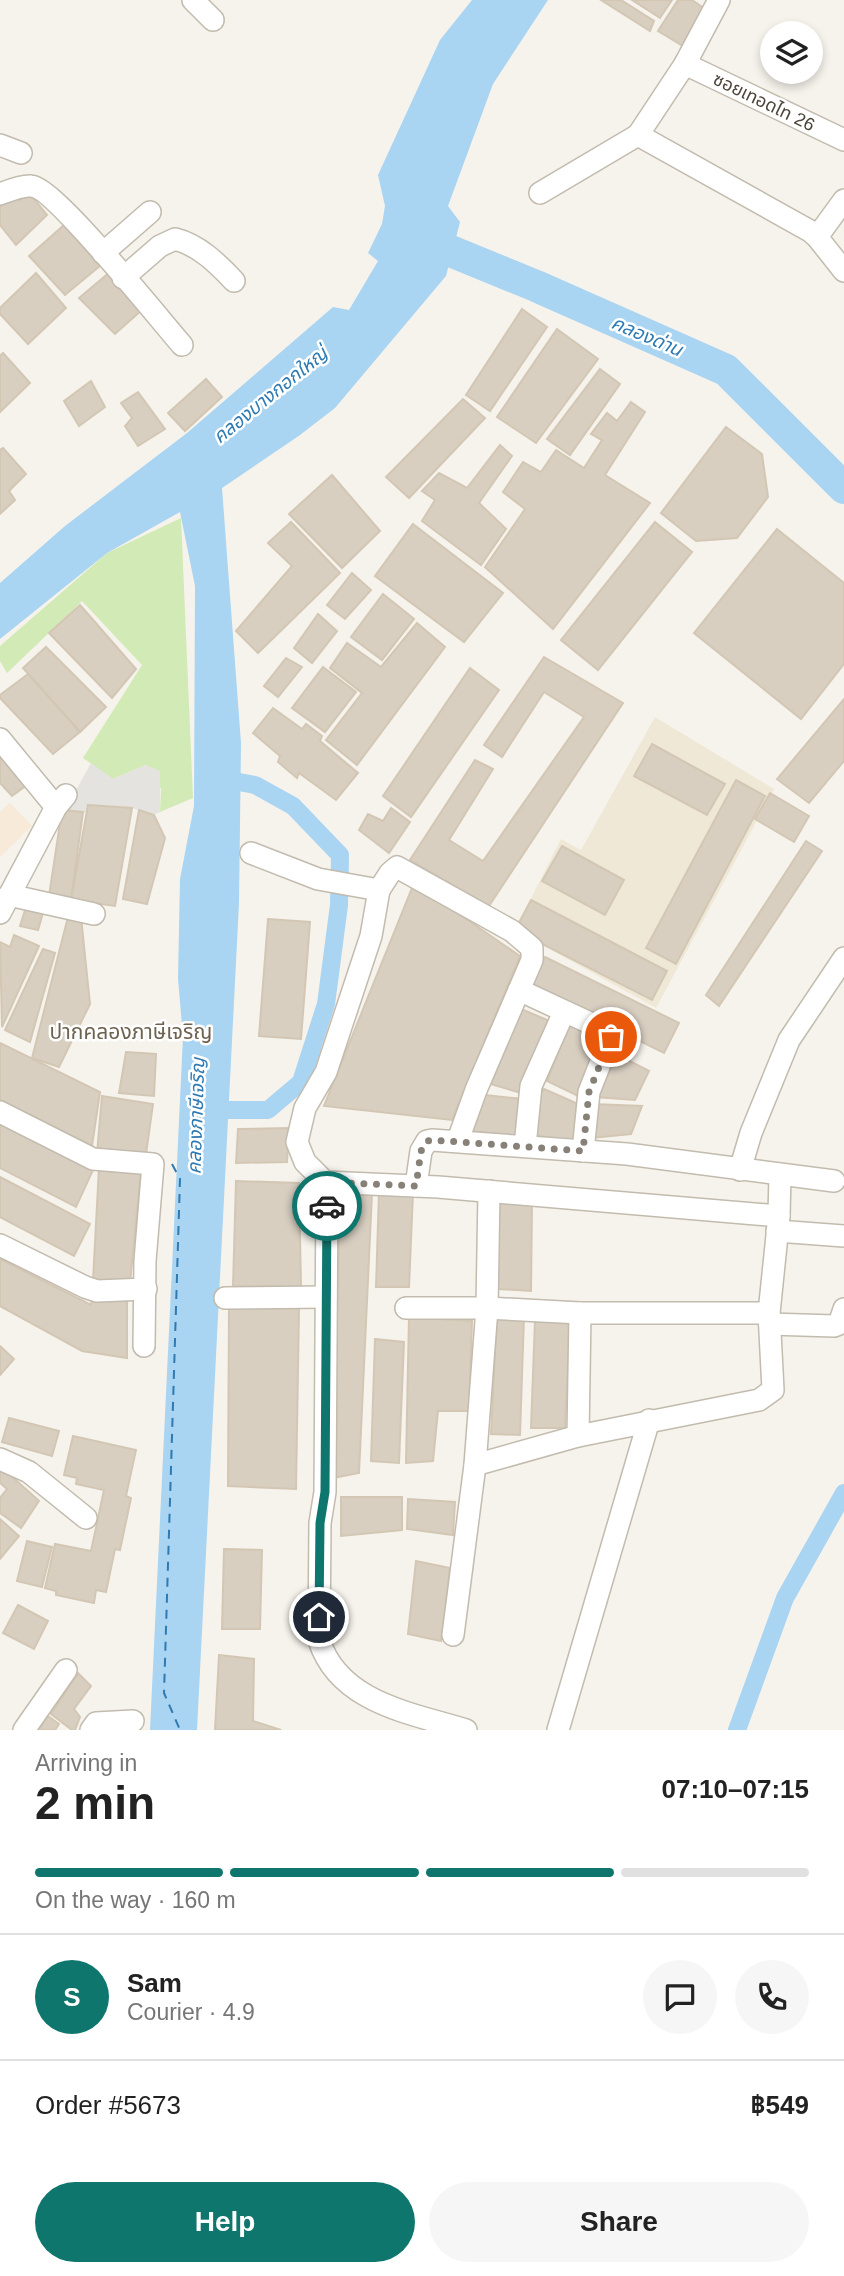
<!DOCTYPE html>
<html lang="en">
<head>
<meta charset="utf-8">
<style>
  body { margin:0; font-family:Helvetica,"Noto Sans Thai",sans-serif; background:#f6f6f6; color:#222; height:100vh; display:flex; flex-direction:column; font-size:26px; white-space:nowrap }
  * { box-sizing:border-box; margin:0 }
  p { font-size:23px; color:#767676 }
  .icon { flex:none; width:38px; height:38px; fill:none; stroke:currentColor; stroke-width:2; stroke-linecap:round; stroke-linejoin:round }
  .map { position:relative; height:1730px; overflow:hidden }
  .sheet { display:flex; flex-direction:column; background:#fff; flex:1 }
  .sheet>* { flex:none }
  .buttons { position:absolute; left:760px; top:21px; display:grid; gap:14px }
  .buttons a { display:grid; place-items:center; width:63px; height:63px; border-radius:50%; background:#fff; box-shadow:0 4px 10px #0003; font-size:35px }
  .pin { position:absolute; display:grid; place-items:center; width:60px; height:60px; color:#fff; margin:-30px; border:4px solid #fff; border-radius:50%; box-shadow:0 2px 7px #0007 }
  .courier { position:absolute; display:grid; place-items:center; width:70px; height:70px; margin:-35px; border:5px solid #0f766e; border-radius:50%; background:#fff; color:#222; box-shadow:0 2px 9px #0007 }
  .head em { font-style:normal; font-weight:700 }
  .head div { display:flex; flex-direction:column-reverse }
  .head { display:flex; align-items:center; justify-content:space-between; height:119px; padding:0 35px }
  h1 { font-size:46px; font-weight:700; line-height:52px }
  .bar { display:grid; grid-template-columns:repeat(4,1fr); gap:10px 7px; align-content:center; height:84px; padding:0 35px }
  .bar i { height:9px; border-radius:5px; background:#e0e0e0 }
  .bar .active { background:#0f766e }
  .bar p { grid-column:span 4 }
  .line { display:flex; align-items:center; gap:18px; padding:0 35px; border-top:2px solid #e0e0e0 }
  .line div { flex:1 }
  .round { display:grid; place-items:center; flex:none; width:74px; height:74px; border-radius:37px; background:#f6f6f6 }
  .button { display:flex; gap:14px; margin-top:auto; padding:14px 35px }
  .button a { flex:1; height:80px; border-radius:42px; background:#0f766e; color:#fff; font-size:28px; font-weight:700; line-height:80px; text-align:center }
  .button a+a { background:#f6f6f6; color:#222 }
  .map>svg:first-child { display:block }
  .commercial { fill:#f7ead8 }
  .education { fill:#efe8d6 }
  .green { fill:#d2eab5 }
  .parking { fill:#e5e3e0 }
  .water { fill:#a9d4f2 }
  .lines { fill:none; stroke-linecap:round; stroke-linejoin:round }
  .canal { stroke:#a9d4f2; stroke-width:18 }
  .river { stroke:#a9d4f2; stroke-width:32 }
  .ferry { stroke:#2e7ab2; stroke-width:2; stroke-dasharray:9 7; stroke-linecap:butt }
  .building { fill:#d8cfc1; stroke:#d3c7b4; stroke-width:2 }
  .minor-casing { stroke:#c2bbae; stroke-width:24 }
  .minor { stroke:#fff; stroke-width:21 }
  .done { stroke:#878178; stroke-width:7; stroke-dasharray:0 12.6 }
  .route { stroke:#0f766e; stroke-width:9 }
  .labels { text-anchor:middle; dominant-baseline:central; stroke-width:5; stroke-linejoin:round; paint-order:stroke }
  .street-label { font-size:18px; fill:#4b4439; stroke:#fff }
  .water-label { font-size:19px; font-style:italic; fill:#2e7ab2; stroke:#fff }
  .quarter-label { font-size:21px; fill:#6e6250; stroke:#fff }
</style>
</head>
<body>
<div class="map">
<svg width="844" height="1730" viewBox="0 0 844 1730">
  <rect width="100%" height="100%" fill="#f6f3ec"/>
  <!-- commercial -->
  <path class="commercial" d="M10,803L32,826L0,857V812Z"/>
  <!-- education -->
  <path class="education" d="M655,717L774,789L656,1008L515,930L561,839L581,850Z"/>
  <!-- green -->
  <path class="green" d="M181,518L193,798L160,812L161,789L146,765L113,779L83,758L142,665L82,601L7,673L0,661V646L107,553Z"/>
  <!-- parking -->
  <path class="parking" d="M91,763L113,779L146,765L160,771V812L154,815L132,808L88,805L86,813L65,810Z"/>
  <!-- water -->
  <path class="water" d="M472,0H548L493,84L448,206L460,222L446,276L335,408L300,435L222,488L241,743L239,903L197,1730H150L183,1037L178,979L180,879L194,806L195,586L180,512L107,553L0,639V583L65,526L187,433L333,307L349,310L378,261L368,253L382,224L385,206L378,175L440,40Z"/>
  <g class="lines">
    <!-- canal -->
    <g class="canal">
      <path d="M206,1110H268L301,1082L326,1004L339,905L340,855L293,806L255,785L217,778"/>
      <path d="M737,1730L785,1598L844,1493"/>
    </g>
    <!-- river -->
    <path class="river" d="M414,236L536,286L726,370L844,488"/>
    <!-- ferry -->
    <path class="ferry" d="M172,1164L180,1179L164,1693L180,1730"/>
  </g>
  <!-- building -->
  <g class="building">
    <path d="M601,0H621L654,21L650,31Z"/>
    <path d="M632,0H672L660,18Z"/>
    <path d="M678,0H692L708,11L688,49L658,31Z"/>
    <path d="M29,193L47,215L16,245L0,225V207L15,194L20,200Z"/>
    <path d="M64,225L100,266L65,295L29,256Z"/>
    <path d="M110,272L142,310L115,334L79,298Z"/>
    <path d="M36,273L66,308L28,344L0,314V308Z"/>
    <path d="M522,309L547,327L490,411L466,395Z"/>
    <path d="M557,329L598,359L536,443L497,417Z"/>
    <path d="M3,353L30,383L0,412V356Z"/>
    <path d="M600,369L620,384L570,455L547,439Z"/>
    <path d="M206,379L222,397L185,431L168,413Z"/>
    <path d="M91,381L105,407L79,426L64,401Z"/>
    <path d="M138,392L165,429L138,446L125,426L132,418L121,403Z"/>
    <path d="M463,399L485,418L409,498L386,477Z"/>
    <path d="M631,402L645,412L605,475L650,503L553,629L485,567L525,509L503,492L523,462L541,472L556,450L584,468L602,440L591,434L607,413L617,421Z"/>
    <path d="M726,427L762,454L768,497L737,538L696,541L661,513Z"/>
    <path d="M500,445L512,456L479,503L506,529L481,565L422,521L435,500L422,491L439,473L467,488Z"/>
    <path d="M3,448L26,474L9,491L15,500L0,514V450Z"/>
    <path d="M332,475L380,531L342,568L289,514Z"/>
    <path d="M291,522L340,573L258,653L236,631L292,566L268,543Z"/>
    <path d="M655,522L692,552L598,670L561,640Z"/>
    <path d="M413,524L503,593L464,642L375,576Z"/>
    <path d="M777,529L844,583V664L801,719L694,633Z"/>
    <path d="M352,573L371,590L345,619L327,605Z"/>
    <path d="M383,594L414,619L382,660L351,637Z"/>
    <path d="M80,605L136,669L112,698L49,633Z"/>
    <path d="M318,614L337,631L312,663L294,648Z"/>
    <path d="M417,623L445,647L357,765L326,740L362,693L330,668L347,643L381,667Z"/>
    <path d="M46,647L106,707L80,732L23,668Z"/>
    <path d="M544,657L623,703L489,906L410,860L475,760L493,769L449,840L483,861L584,717L544,692L502,757L484,745Z"/>
    <path d="M286,658L302,667L278,697L264,686Z"/>
    <path d="M323,667L356,692L325,732L292,708Z"/>
    <path d="M470,668L499,690L411,817L383,796Z"/>
    <path d="M28,674L80,732L53,754L0,698V695Z"/>
    <path d="M844,699V761L809,803L777,779Z"/>
    <path d="M273,708L302,729L306,724L322,736L320,741L358,773L336,800L299,773L297,778L278,762L280,756L253,733Z"/>
    <path d="M652,744L725,784L707,815L634,776Z"/>
    <path d="M0,752L27,785L12,796L0,783Z"/>
    <path d="M736,780L765,796L676,964L646,948Z"/>
    <path d="M770,793L809,816L794,842L755,819Z"/>
    <path d="M88,805L132,808L115,906L71,900Z"/>
    <path d="M391,808L410,822L389,853L359,830L368,814L383,821Z"/>
    <path d="M62,810L83,812L71,900L49,896Z"/>
    <path d="M139,810L154,815L165,838L147,904L123,899Z"/>
    <path d="M806,841L822,851L719,1006L706,995Z"/>
    <path d="M562,846L624,880L605,915L542,881Z"/>
    <path d="M414,883L520,956L452,1120L324,1106Z"/>
    <path d="M531,900L667,971L652,1000L515,930Z"/>
    <path d="M26,907L43,913L38,930L20,926Z"/>
    <path d="M69,913L81,917L90,1004L59,1067L32,1058Z"/>
    <path d="M268,919L310,922L301,1039L259,1036Z"/>
    <path d="M14,935L39,946L2,1027L0,942L10,947Z"/>
    <path d="M43,949L55,953L30,1042L5,1030Z"/>
    <path d="M545,957L679,1023L664,1053L530,987Z"/>
    <path d="M521,1009L552,1022L521,1093L491,1084Z"/>
    <path d="M569,1025L603,1040L578,1096L547,1081Z"/>
    <path d="M0,1043L100,1092L92,1146L0,1100Z"/>
    <path d="M126,1052L156,1054L154,1096L119,1093Z"/>
    <path d="M618,1055L649,1071L635,1100L596,1097Z"/>
    <path d="M544,1089L578,1104V1142L533,1135L536,1099Z"/>
    <path d="M485,1095L523,1099L519,1136L469,1131Z"/>
    <path d="M102,1096L153,1104L146,1154L97,1153Z"/>
    <path d="M593,1104L642,1106L631,1134L592,1138Z"/>
    <path d="M0,1119L93,1170L76,1207L0,1168Z"/>
    <path d="M289,1128L287,1162L236,1163L238,1129Z"/>
    <path d="M99,1167L141,1170L130,1283L93,1281Z"/>
    <path d="M0,1177L90,1224L74,1256L0,1217Z"/>
    <path d="M236,1181L299,1183L301,1287L233,1286Z"/>
    <path d="M340,1192L372,1193L359,1473L333,1478Z"/>
    <path d="M379,1192L413,1193L409,1287H376Z"/>
    <path d="M498,1199L532,1202L531,1291L498,1289Z"/>
    <path d="M0,1259L91,1305L92,1299L127,1298V1358L82,1351L0,1306Z"/>
    <path d="M229,1307L299,1308L296,1489L228,1486Z"/>
    <path d="M497,1315L524,1316L520,1435L491,1434Z"/>
    <path d="M409,1317L472,1321L469,1411H438L433,1461L406,1463Z"/>
    <path d="M535,1320L570,1321L565,1428H531Z"/>
    <path d="M375,1339L404,1342L399,1463L371,1461Z"/>
    <path d="M0,1346L14,1359L0,1375Z"/>
    <path d="M9,1418L59,1431L52,1456L2,1442Z"/>
    <path d="M73,1436L136,1450L126,1496L131,1498L120,1550L115,1549L106,1592L96,1590L94,1603L56,1595V1591L45,1588L55,1544L91,1551L104,1490L76,1484L77,1478L64,1475Z"/>
    <path d="M0,1466L39,1501L21,1528L0,1513V1498L7,1489L0,1483Z"/>
    <path d="M341,1497H402V1530L341,1536Z"/>
    <path d="M408,1499L455,1502L453,1535L407,1529Z"/>
    <path d="M0,1519L19,1536L0,1559Z"/>
    <path d="M27,1541L52,1547L42,1587L17,1581Z"/>
    <path d="M224,1549L262,1550L260,1629H222Z"/>
    <path d="M416,1561L450,1568L441,1641L408,1634Z"/>
    <path d="M18,1605L48,1621L34,1649L3,1633Z"/>
    <path d="M219,1655L254,1659L253,1721L281,1730H215Z"/>
    <path d="M78,1673L91,1686L74,1709L80,1717L75,1730H72L51,1714Z"/>
    <path d="M48,1716L59,1724L55,1730H39Z"/>
  </g>
  <g class="lines">
    <defs>
      <g id="minor">
        <path d="M193,0L213,20"/>
        <path d="M685,64L844,140"/>
        <path d="M638,135L810,231L817,237L844,271"/>
        <path d="M0,145L21,153"/>
        <path d="M540,193L638,135L685,64L719,0"/>
        <path d="M0,194C8,191 22,185 31,186C54,187 160,320 182,345"/>
        <path d="M817,237L844,200"/>
        <path d="M103,253L150,212"/>
        <path d="M123,278L160,246L175,239C199,245 218,264 234,281"/>
        <path d="M0,739L56,807"/>
        <path d="M251,853L318,879L379,890L371,936L326,1072L305,1108L297,1142L305,1162L325,1182L438,1187L779,1216"/>
        <path d="M379,890L390,873L397,867L512,931L532,948V960L476,1090L458,1140"/>
        <path d="M9,895L94,914"/>
        <path d="M0,913L56,807L66,795"/>
        <path d="M519,990L605,1030L611,1036L589,1092L583,1151"/>
        <path d="M0,1112L93,1159L153,1164L145,1261L144,1346"/>
        <path d="M525,1146L531,1086L564,1012"/>
        <path d="M740,1170L751,1133L789,1040L844,958"/>
        <path d="M325,1182L327,1190L325,1492L320,1523L319,1640C339,1703 411,1713 466,1730"/>
        <path d="M416,1186L421,1151L427,1141L432,1140L627,1154L834,1181"/>
        <path d="M777,1231L844,1236"/>
        <path d="M0,1245L85,1287L97,1291L146,1289"/>
        <path d="M225,1298L326,1297"/>
        <path d="M406,1308H487L580,1313H769"/>
        <path d="M770,1324L834,1326L839,1324L844,1309"/>
        <path d="M578,1436L580,1313"/>
        <path d="M0,1459L29,1472L86,1518"/>
        <path d="M475,1465L578,1436L759,1400L773,1390L769,1313L779,1216L780,1175"/>
        <path d="M453,1635L475,1465L487,1308L489,1191"/>
        <path d="M24,1730L66,1670"/>
        <path d="M91,1730L96,1723L133,1721"/>
        <path d="M558,1730L649,1420"/>
      </g>
    </defs>
    <!-- minor casing -->
    <use href="#minor" class="minor-casing"/>
    <!-- minor -->
    <use href="#minor" class="minor"/>
  </g>
  <g class="lines">
    <!-- done -->
    <path class="done" d="M327,1206L325,1182L416,1186L421,1151L427,1141L432,1140L583,1151L589,1092L611,1037"/>
    <!-- route -->
    <path class="route" d="M319,1617L320,1523L325,1492L327,1206"/>
  </g>
  <g class="labels">
    <!-- street labels -->
    <g class="street-label">
      <text transform="translate(764 102) rotate(26)">ซอยเทอดไท 26</text>
    </g>
    <!-- water labels -->
    <g class="water-label">
      <text transform="translate(647 336) rotate(23)">คลองด่าน</text>
      <text transform="translate(270 395) rotate(-39)">คลองบางกอกใหญ่</text>
      <text transform="translate(196 1116) rotate(-88)">คลองภาษีเจริญ</text>
    </g>
    <!-- quarter labels -->
    <g class="quarter-label">
      <text x="131" y="1031">ปากคลองภาษีเจริญ</text>
    </g>
  </g>
</svg>
<div class="buttons">
<a><svg class="icon" aria-label="layers" viewBox="0 0 24 24"><path d="M12 4l9 5-9 5-9-5zM3 14l9 5 9-5"/></svg></a>
</div>
<div class="pin" style="left:611px;top:1037px;background:#ea580c"><svg class="icon" aria-label="bag" viewBox="0 0 24 24"><path d="M5 8h14l-1 12H6zM9 8a3 3 0 0 1 6 0"/></svg></div>
<div class="pin" style="left:319px;top:1617px;background:#1f2937"><svg class="icon" aria-label="home" viewBox="0 0 24 24"><path d="M3 11l9-7 9 7M6 9v11h12V9"/></svg></div>
<div class="courier" style="left:327px;top:1206px"><svg class="icon" aria-label="car" viewBox="0 0 24 24"><path d="M5 17H2v-5l4-1 3-4h7l3 4 3 1v5h-3M9 17h6M6 11h13"/><circle cx="7" cy="17" r="2"/><circle cx="17" cy="17" r="2"/></svg></div>
</div>
<section class="sheet">
<div class="head"><div><h1>2 min</h1><p>Arriving in</p></div><em>07:10–07:15</em></div>
<div class="bar"><i class="active"></i><i class="active"></i><i class="active"></i><i></i><p>On the way · 160 m</p></div>
<div class="line" style="height:126px"><b class="round" style="background:#0f766e;color:#fff">S</b><div><b>Sam</b><p>Courier · 4.9</p></div><a class="round"><svg class="icon" aria-label="chat" viewBox="0 0 24 24"><path d="M4 5h16v11H9l-5 4z"/></svg></a><a class="round"><svg class="icon" aria-label="phone" viewBox="0 0 24 24"><path d="M5 4h4l2 5-3 2q2 4 5 5l2-3 5 2v4C11 20 4 13 5 4z"/></svg></a></div>
<div class="line" style="height:91px"><div>Order #5673</div><b>฿549</b></div>
<div class="button"><a>Help</a><a>Share</a></div>
</section>
</body>
</html>
